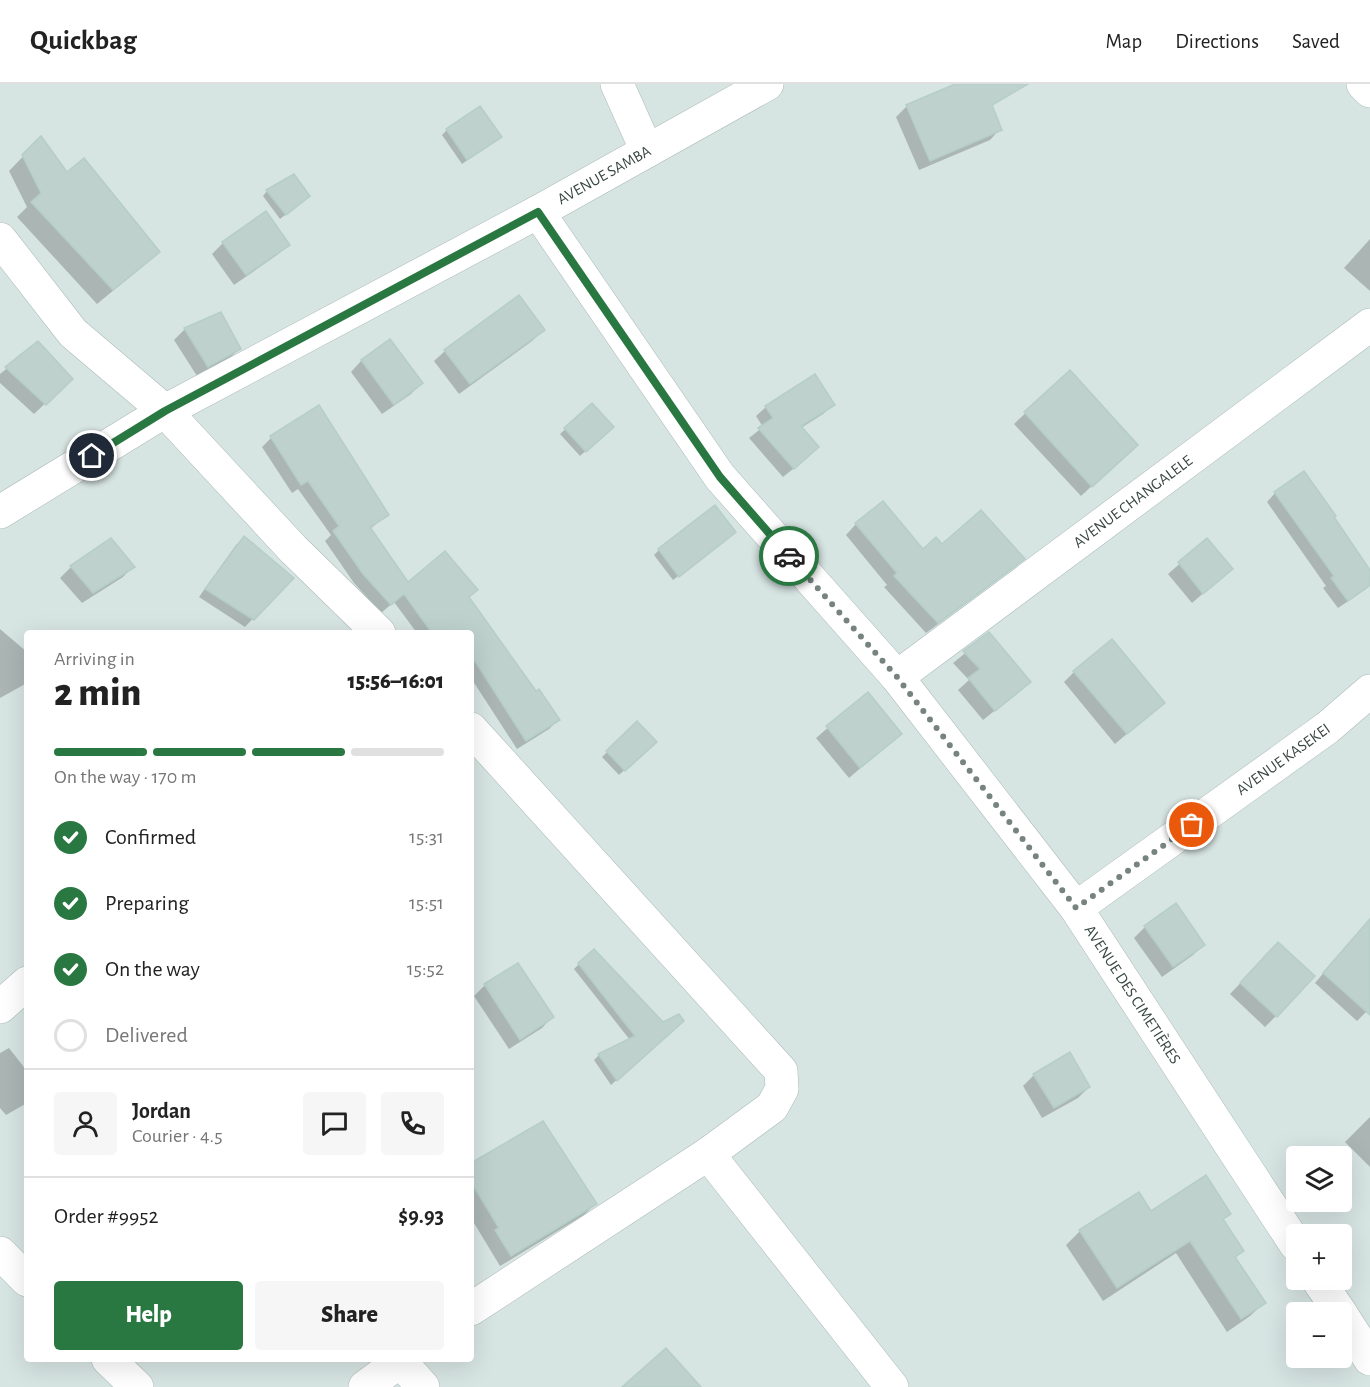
<!DOCTYPE html>
<html lang="en">
<head>
<meta charset="utf-8">
<style>
  body { margin:0; font-family:"Alegreya Sans",sans-serif; background:#f6f6f6; color:#222; height:100vh; display:flex; flex-direction:column; font-size:22px; white-space:nowrap }
  * { box-sizing:border-box; margin:0 }
  p { font-size:20px; color:#767676 }
  .icon { flex:none; width:33px; height:33px; fill:none; stroke:currentColor; stroke-width:2; stroke-linecap:round; stroke-linejoin:round }
  .map { position:relative; flex:1; overflow:hidden }
  .side { position:absolute; left:24px; top:546px; width:450px; height:732px; display:flex; flex-direction:column; background:#fff; border-radius:6px; box-shadow:0 6px 24px #0002 }
  .side>* { flex:none }
  .controls { position:absolute; left:1286px; top:1062px; display:grid; gap:12px }
  .controls a { display:grid; place-items:center; width:66px; height:66px; border-radius:6px; background:#fff; box-shadow:0 6px 24px #0002; font-size:30px }
  .pin { position:absolute; display:grid; place-items:center; width:51px; height:51px; color:#fff; margin:-26px; border:3px solid #fff; border-radius:50%; box-shadow:0 2px 6px #0007 }
  .courier { position:absolute; display:grid; place-items:center; width:60px; height:60px; margin:-30px; border:4px solid #297842; border-radius:50%; background:#fff; color:#222; box-shadow:0 2px 8px #0007 }
  .overview em { font-style:normal; font-weight:800 }
  .overview div { display:flex; flex-direction:column-reverse }
  .overview { display:flex; align-items:center; justify-content:space-between; height:102px; padding:0 30px }
  h1 { font-size:39px; font-weight:800; line-height:45px }
  .bar { display:grid; grid-template-columns:repeat(4,1fr); gap:9px 6px; align-content:center; height:72px; padding:0 30px }
  .bar i { height:8px; border-radius:4px; background:#e0e0e0 }
  .bar .active { background:#297842 }
  .bar p { grid-column:span 4 }
  .line { display:flex; align-items:center; gap:15px; padding:0 30px; border-top:2px solid #e0e0e0 }
  .line div { flex:1 }
  .round { display:grid; place-items:center; flex:none; width:63px; height:63px; border-radius:6px; background:#f6f6f6 }
  ol { padding:0 30px; list-style:none }
  li { display:flex; align-items:center; gap:18px; height:66px }
  li p { margin-inline-start:auto }
  li .icon { padding:6px; border-radius:50%; background:#297842; color:#fff; stroke-width:4 }
  li:last-child { color:#767676 }
  li i { width:33px; height:33px; border:3px solid #e0e0e0; border-radius:50% }
  .action { display:flex; gap:12px; margin-top:auto; padding:12px 30px }
  .action a { flex:1; height:69px; border-radius:6px; background:#297842; color:#fff; font-size:24px; font-weight:800; line-height:69px; text-align:center }
  .action a+a { background:#f6f6f6; color:#222 }
  header { display:flex; align-items:center; gap:36px; box-sizing:border-box; height:84px; padding:0 30px; background:#fff; border-bottom:2px solid #e0e0e0 }
  header strong { font-size:28px }
  nav { display:flex; gap:33px; margin-inline-start:auto; font-size:21px }
  .map>svg:first-child { display:block }
  .residential { fill:#d6e4e2; fill-rule:evenodd }
  .shadow { fill:#0003 }
  .building { fill:#bed1cc; stroke:#b5cec8; stroke-width:1.5 }
  .lines { fill:none; stroke-linecap:round; stroke-linejoin:round }
  .minor-casing { stroke:#abbbb8; stroke-width:34 }
  .tertiary-casing { stroke:#abbbb8; stroke-width:34 }
  .minor { stroke:#fff; stroke-width:33 }
  .tertiary { stroke:#fff; stroke-width:33 }
  .done { stroke:#778381; stroke-width:6; stroke-dasharray:0 10.8 }
  .route { stroke:#297842; stroke-width:8 }
  .labels { text-anchor:middle; dominant-baseline:central; stroke-width:4.5; stroke-linejoin:round; paint-order:stroke }
  .street-label { font-size:16px; fill:#394744; stroke:#fff }
</style>
</head>
<body>
<header>
<strong>Quickbag</strong>
<nav><a>Map</a><a>Directions</a><a>Saved</a></nav>
</header>
<div class="map">
<svg width="1370" height="1303" viewBox="0 0 1370 1303">
  <rect width="100%" height="100%" fill="#eaf3f2"/>
  <!-- residential -->
  <path class="residential" d="M0,0H1370V1303H0ZM27,549H471V1275H27ZM1296,1072H1341V1118H1296ZM1296,1150H1341V1196H1296ZM1296,1228H1341V1274H1296Z"/>
  <!-- shadow -->
  <g class="shadow">
    <path d="M959,0H981L1000,45L990,56L919,86L896,33L907,22Z"/>
    <path d="M447,46L500,53L462,80L442,51Z"/>
    <path d="M41,54L67,90L158,167L143,182L97,220L17,133L27,123L9,87Z"/>
    <path d="M267,107L303,117L280,135L263,112Z"/>
    <path d="M1370,155V207L1344,184Z"/>
    <path d="M223,159L288,161L277,171L234,201L212,170Z"/>
    <path d="M185,245L239,265L228,276L197,292L174,256Z"/>
    <path d="M543,246L532,257L459,310L434,277L445,267Z"/>
    <path d="M389,257L421,299L411,310L382,330L351,288L361,277Z"/>
    <path d="M38,259L71,295L34,330L0,299V290Z"/>
    <path d="M1069,288L1125,371L1081,412L1014,340Z"/>
    <path d="M592,321L612,343L580,372L560,350Z"/>
    <path d="M833,321L823,330L801,344L808,373L783,393L749,354L763,343L756,332L766,323Z"/>
    <path d="M318,324L387,431L370,445L408,500L468,514L535,609L558,636L549,645L517,665L471,594V549H417L394,518L381,529L354,499L325,457L331,451L298,405L292,409L262,363L271,354Z"/>
    <path d="M1275,409L1332,434L1370,489V501L1366,505L1338,524L1323,504L1326,502L1267,418Z"/>
    <path d="M856,440L923,467L942,462L1023,475L1012,485L926,549L884,503L887,501L846,451Z"/>
    <path d="M729,453L673,496L654,471L659,466Z"/>
    <path d="M244,454L291,494L245,543L199,513L236,461Z"/>
    <path d="M111,456L133,482L123,493L82,519L60,494L71,483Z"/>
    <path d="M1207,456L1231,485L1192,519L1168,490Z"/>
    <path d="M0,545L27,568V599L0,614Z"/>
    <path d="M989,550L1018,608L983,636L958,606L969,596L953,579Z"/>
    <path d="M1074,588L1163,619L1115,660L1064,598Z"/>
    <path d="M867,610L900,650L849,694L816,654Z"/>
    <path d="M637,639L655,658L619,691L602,673Z"/>
    <path d="M1145,843L1203,861L1193,871L1162,893L1134,854Z"/>
    <path d="M1349,859L1370,861V924L1357,937L1315,899Z"/>
    <path d="M1267,871L1276,932L1265,943L1230,910Z"/>
    <path d="M579,880L663,940L677,942L611,1001L594,976L599,971L630,956L574,885Z"/>
    <path d="M485,901L552,933L542,944L509,965L474,912Z"/>
    <path d="M9,964L27,987V1019L6,1031L0,1024V969Z"/>
    <path d="M1034,991L1089,1003L1078,1014L1042,1034L1023,1002Z"/>
    <path d="M1370,1033V1083L1345,1058Z"/>
    <path d="M471,1081L595,1120L584,1131L500,1182L471,1134Z"/>
    <path d="M1151,1129H1229L1222,1136L1242,1167L1235,1174L1264,1219L1250,1232L1227,1248L1176,1169L1103,1217L1066,1161L1080,1147Z"/>
  </g>
  <!-- building -->
  <g class="building">
    <path d="M955,0H1028L992,21L1002,46L930,77L906,21Z"/>
    <path d="M480,22L502,53L467,76L446,45Z"/>
    <path d="M41,52L67,88L84,74L160,168L113,206L31,118L41,109L22,71Z"/>
    <path d="M294,90L310,112L286,131L266,106Z"/>
    <path d="M266,127L290,161L246,191L222,158Z"/>
    <path d="M519,211L545,246L470,300L444,266Z"/>
    <path d="M221,228L241,265L208,283L184,244Z"/>
    <path d="M390,255L423,299L394,321L361,276Z"/>
    <path d="M38,257L73,295L46,321L5,283Z"/>
    <path d="M1070,286L1138,361L1092,403L1024,328Z"/>
    <path d="M815,290L835,321L801,342L819,363L794,385L758,344L773,334L765,322Z"/>
    <path d="M592,319L614,343L586,368L564,344Z"/>
    <path d="M319,321L389,431L370,443L408,498L445,467L478,506L469,513L536,607L539,605L560,636L526,657L471,571V549H432L404,510L391,521L363,490L333,447L339,442L308,397L301,401L270,352Z"/>
    <path d="M1304,387L1336,432L1334,433L1370,486V501L1348,517L1331,494L1334,492L1274,408Z"/>
    <path d="M883,417L923,465L936,453L942,460L981,426L1025,475L938,539L894,492L897,489L855,439Z"/>
    <path d="M715,421L736,448L679,493L658,465Z"/>
    <path d="M244,452L294,494L254,536L205,505Z"/>
    <path d="M111,454L135,483L93,509L70,482Z"/>
    <path d="M1207,454L1233,485L1203,510L1178,478Z"/>
    <path d="M989,548L1031,598L995,627L968,594L980,585L963,567Z"/>
    <path d="M1112,555L1165,619L1127,650L1073,587Z"/>
    <path d="M868,608L902,650L860,684L826,642Z"/>
    <path d="M637,637L657,658L625,687L606,667Z"/>
    <path d="M1176,819L1205,861L1173,883L1144,842Z"/>
    <path d="M1370,835V931L1323,889Z"/>
    <path d="M1278,858L1315,892L1277,933L1240,899Z"/>
    <path d="M594,865L663,938L679,930L684,937L617,997L598,970L635,952L578,879Z"/>
    <path d="M518,879L554,933L520,956L484,900Z"/>
    <path d="M1070,968L1090,1003L1054,1024L1033,990Z"/>
    <path d="M543,1037L597,1120L511,1172L495,1146L499,1144L471,1098V1079Z"/>
    <path d="M1206,1091L1231,1130L1223,1135L1244,1167L1235,1173L1266,1219L1241,1235L1190,1157L1117,1204L1079,1146L1139,1108L1151,1127Z"/>
    <path d="M666,1264L701,1303H622Z"/>
  </g>
  <g class="lines">
    <defs>
      <g id="minor">
        <path d="M1363,0L1370,7"/>
        <path id="s1" d="M538,128L720,393L897,593L1076,824L1296,1161"/>
        <path d="M0,155L73,249L165,327L293,465L379,549"/>
        <path id="s2" d="M897,593L1370,241"/>
        <path d="M471,645L781,987L782,1005L772,1023L708,1070L471,1225"/>
        <path id="s3" d="M1076,824L1327,644L1370,607"/>
        <path d="M0,923L27,899"/>
        <path d="M708,1070L892,1303"/>
        <path d="M0,1169L27,1196"/>
        <path d="M1318,1196L1340,1228"/>
        <path d="M1341,1230L1370,1275"/>
        <path d="M108,1275L137,1303"/>
        <path d="M400,1277L423,1303"/>
        <path d="M365,1303L403,1275"/>
      </g>
      <g id="tertiary">
        <path d="M617,0L647,67"/>
        <path id="s4" d="M0,428L165,327L538,128L767,0"/>
      </g>
    </defs>
    <!-- minor casing -->
    <use href="#minor" class="minor-casing"/>
    <!-- tertiary casing -->
    <use href="#tertiary" class="tertiary-casing"/>
    <!-- minor -->
    <use href="#minor" class="minor"/>
    <!-- tertiary -->
    <use href="#tertiary" class="tertiary"/>
  </g>
  <g class="lines">
    <!-- done -->
    <path class="done" d="M789,472L897,593L1076,824L1192,741"/>
    <!-- route -->
    <path class="route" d="M92,372L165,327L538,128L720,393L789,472"/>
  </g>
  <g class="labels">
    <!-- street labels -->
    <g class="street-label">
      <text stroke="none"><textPath href="#s4" startOffset="692">AVENUE SAMBA</textPath></text>
      <text stroke="none"><textPath href="#s2" startOffset="294">AVENUE CHANGALELE</textPath></text>
      <text stroke="none"><textPath href="#s3" startOffset="255">AVENUE KASEKEI</textPath></text>
      <text stroke="none"><textPath href="#s1" startOffset="984">AVENUE DES CIMETIÈRES</textPath></text>
    </g>
  </g>
</svg>
<div class="controls">
<a><svg class="icon" aria-label="layers" viewBox="0 0 24 24"><path d="M12 4l9 5-9 5-9-5zM3 14l9 5 9-5"/></svg></a>
<a>+</a>
<a>−</a>
</div>
<div class="pin" style="left:1192px;top:741px;background:#ea580c"><svg class="icon" aria-label="bag" viewBox="0 0 24 24"><path d="M5 8h14l-1 12H6zM9 8a3 3 0 0 1 6 0"/></svg></div>
<div class="pin" style="left:92px;top:372px;background:#1f2937"><svg class="icon" aria-label="home" viewBox="0 0 24 24"><path d="M3 11l9-7 9 7M6 9v11h12V9"/></svg></div>
<div class="courier" style="left:789px;top:472px"><svg class="icon" aria-label="car" viewBox="0 0 24 24"><path d="M5 17H2v-5l4-1 3-4h7l3 4 3 1v5h-3M9 17h6M6 11h13"/><circle cx="7" cy="17" r="2"/><circle cx="17" cy="17" r="2"/></svg></div>
<section class="side">
<div class="overview"><div><h1>2 min</h1><p>Arriving in</p></div><em>15:56–16:01</em></div>
<div class="bar"><i class="active"></i><i class="active"></i><i class="active"></i><i></i><p>On the way · 170 m</p></div>
<ol>
<li><svg class="icon" aria-label="check" viewBox="0 0 24 24"><path d="M5 12l5 5 9-10"/></svg>Confirmed<p>15:31</p></li>
<li><svg class="icon" aria-label="check" viewBox="0 0 24 24"><path d="M5 12l5 5 9-10"/></svg>Preparing<p>15:51</p></li>
<li><svg class="icon" aria-label="check" viewBox="0 0 24 24"><path d="M5 12l5 5 9-10"/></svg>On the way<p>15:52</p></li>
<li><i></i>Delivered</li>
</ol>
<div class="line" style="height:108px"><a class="round"><svg class="icon" aria-label="person" viewBox="0 0 24 24"><circle cx="12" cy="8" r="4"/><path d="M4 21q1-7 8-7t8 7"/></svg></a><div><b>Jordan</b><p>Courier · 4.5</p></div><a class="round"><svg class="icon" aria-label="chat" viewBox="0 0 24 24"><path d="M4 5h16v11H9l-5 4z"/></svg></a><a class="round"><svg class="icon" aria-label="phone" viewBox="0 0 24 24"><path d="M5 4h4l2 5-3 2q2 4 5 5l2-3 5 2v4C11 20 4 13 5 4z"/></svg></a></div>
<div class="line" style="height:78px"><div>Order #9952</div><b>$9.93</b></div>
<div class="action"><a>Help</a><a>Share</a></div>
</section>
</div>
</body>
</html>
